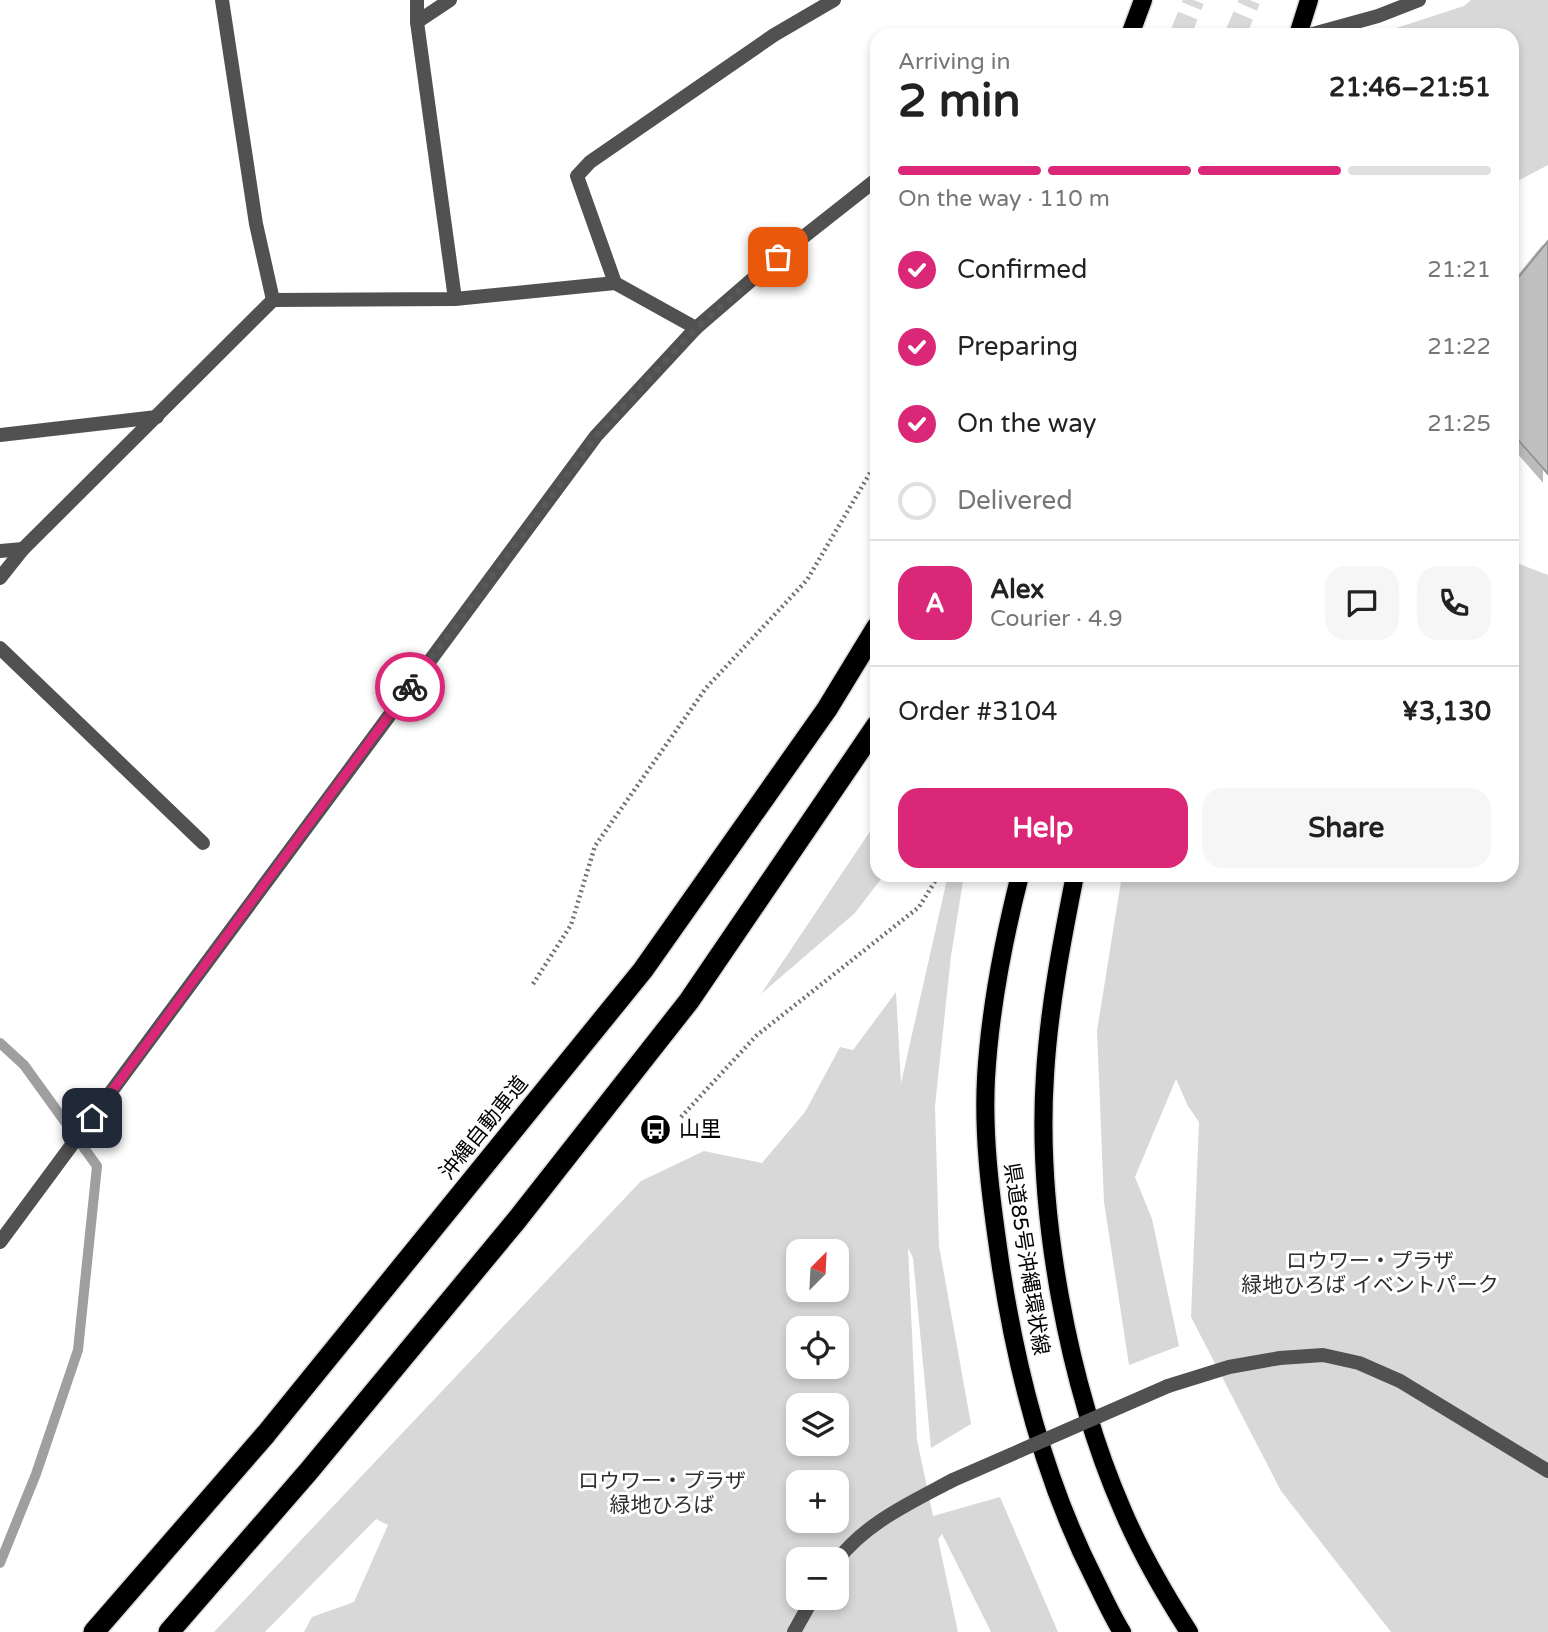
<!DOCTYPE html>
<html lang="en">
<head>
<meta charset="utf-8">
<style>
  body { margin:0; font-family:"Varela Round","Noto Sans JP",sans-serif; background:#f6f6f6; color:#222; height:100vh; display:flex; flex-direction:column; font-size:26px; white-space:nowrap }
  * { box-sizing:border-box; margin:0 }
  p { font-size:23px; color:#767676 }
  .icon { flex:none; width:38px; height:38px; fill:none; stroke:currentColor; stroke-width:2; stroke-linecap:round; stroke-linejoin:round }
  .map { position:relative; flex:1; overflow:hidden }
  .sheet { position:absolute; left:870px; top:28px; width:649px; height:854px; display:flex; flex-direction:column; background:#fff; border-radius:21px; box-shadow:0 4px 10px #0003 }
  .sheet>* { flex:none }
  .needle { width:46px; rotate:24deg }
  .buttons { position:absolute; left:786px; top:1239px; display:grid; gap:14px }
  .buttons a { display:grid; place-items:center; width:63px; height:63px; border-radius:14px; background:#fff; box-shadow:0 4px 10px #0003; font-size:35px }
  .pin { position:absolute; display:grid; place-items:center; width:60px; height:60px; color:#fff; margin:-30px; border-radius:14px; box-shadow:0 4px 10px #0006 }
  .courier { position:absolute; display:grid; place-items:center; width:70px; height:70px; margin:-35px; border:5px solid #db2777; border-radius:50%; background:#fff; color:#222; box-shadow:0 2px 9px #0007 }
  .head em { font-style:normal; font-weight:800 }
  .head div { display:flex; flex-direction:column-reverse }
  .head { display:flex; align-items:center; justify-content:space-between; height:119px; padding:0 28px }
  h1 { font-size:46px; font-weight:800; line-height:52px }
  .bar { display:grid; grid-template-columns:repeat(4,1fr); gap:10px 7px; align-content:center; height:84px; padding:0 28px }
  .bar i { height:9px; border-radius:5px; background:#e0e0e0 }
  .bar .selected { background:#db2777 }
  .bar p { grid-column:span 4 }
  .line { display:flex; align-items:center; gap:18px; padding:0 28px; border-top:2px solid #e0e0e0 }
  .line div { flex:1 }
  .round { display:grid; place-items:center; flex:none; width:74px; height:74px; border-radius:21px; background:#f6f6f6 }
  ol { padding:0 28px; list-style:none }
  li { display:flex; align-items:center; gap:21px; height:77px }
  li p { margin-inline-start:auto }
  li .icon { padding:7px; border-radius:50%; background:#db2777; color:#fff; stroke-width:4 }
  li:last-child { color:#767676 }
  li i { width:38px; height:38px; border:4px solid #e0e0e0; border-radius:50% }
  .button { display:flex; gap:14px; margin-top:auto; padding:14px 28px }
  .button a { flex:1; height:80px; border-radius:21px; background:#db2777; color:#fff; font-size:28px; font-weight:800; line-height:80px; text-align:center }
  .button a+a { background:#f6f6f6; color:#222 }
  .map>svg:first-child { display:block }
  .green { fill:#d8d8d8; fill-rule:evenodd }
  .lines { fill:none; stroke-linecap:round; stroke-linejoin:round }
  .stream { stroke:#9f9f9f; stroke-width:10 }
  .building { fill:#c0c0c0; stroke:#959595; stroke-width:2; filter:url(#shadow) }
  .motorway-tunnel { stroke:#d9d9d9; stroke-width:21; stroke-dasharray:21 10; stroke-linecap:butt }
  .primary-casing { stroke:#dbdbdb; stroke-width:21 }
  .motorway-casing { stroke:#dbdbdb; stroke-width:24 }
  .path { stroke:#737373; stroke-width:4.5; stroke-dasharray:2 3.5; stroke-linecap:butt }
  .service { stroke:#515151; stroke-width:14 }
  .minor { stroke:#515151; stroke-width:14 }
  .primary { stroke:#000; stroke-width:18 }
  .motorway { stroke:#000; stroke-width:21 }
  .service-bridge { stroke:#515151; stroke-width:14 }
  .done { stroke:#595959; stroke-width:7; stroke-dasharray:0 12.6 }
  .route { stroke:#db2777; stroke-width:9 }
  .labels { text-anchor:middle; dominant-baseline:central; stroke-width:6; stroke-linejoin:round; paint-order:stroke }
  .street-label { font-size:21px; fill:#000; stroke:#fff }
  .poi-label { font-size:21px; fill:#000; stroke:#fff; text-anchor:start }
  .park-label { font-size:21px; fill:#2f2f2f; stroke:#fff }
</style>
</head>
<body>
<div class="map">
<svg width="1548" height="1632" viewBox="0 0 1548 1632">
  <defs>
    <filter id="shadow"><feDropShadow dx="-6" dy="6" stdDeviation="0" flood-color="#0004"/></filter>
  </defs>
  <rect width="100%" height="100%" fill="#fff"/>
  <!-- green -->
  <g class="green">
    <path d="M1471,0H1548V165L1512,184V35H1388L1390,30L1464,6Z"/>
    <path d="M1512,561L1548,575V1632H1391L1281,1491L1191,1317L1199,1122L1188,1106L1176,1079L1135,1177L1152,1219L1179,1346L1129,1365L1104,1202L1097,1031L1122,875H1512Z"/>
    <path d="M877,821V875H884L855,913L761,994Z"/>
    <path d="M948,875H964L951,956L935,1106L939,1246L971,1424L931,1448L913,1258L908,1248L917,1440L933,1516L1000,1497L1058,1632H991L942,1534L938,1539L958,1632H304L312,1617L354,1602L388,1525L376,1519L265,1632H214L641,1181L704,1151L762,1163L805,1112L840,1047L853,1050L896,992L901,1083ZM798,1251H836V1290H798ZM798,1328H836V1367H798ZM798,1405H836V1444H798ZM798,1482H836V1521H798ZM798,1559H836V1598H798Z"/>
  </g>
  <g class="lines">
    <!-- stream -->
    <path class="stream" d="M0,1043L24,1065L97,1166L78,1350L36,1474L0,1563"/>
  </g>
  <!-- building -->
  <path class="building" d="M1548,241V474L1518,440L1512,425V285Z"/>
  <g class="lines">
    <!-- motorway-tunnel -->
    <g class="motorway-tunnel">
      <path d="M1180,35L1194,0"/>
      <path d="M1235,35L1250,0"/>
    </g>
    <defs>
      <g id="primary">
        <path d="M1130,35L1143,0"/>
        <path d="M1298,35L1309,0"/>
        <path d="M1020,875C1003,942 990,1009 986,1078C983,1135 990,1191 998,1247C1014,1363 1042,1476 1095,1580C1104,1598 1112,1616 1122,1632"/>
        <path d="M1075,875C1062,941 1049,1007 1045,1075C1036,1212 1068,1385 1123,1511C1141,1553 1164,1593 1189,1632"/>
      </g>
      <g id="motorway">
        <path d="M94,1632L266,1434L643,970L827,709L877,627"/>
        <path d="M169,1632L308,1472L516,1221L689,1001L877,725"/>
      </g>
    </defs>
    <!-- primary casing -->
    <use href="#primary" class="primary-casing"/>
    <!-- motorway casing -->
    <use href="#motorway" class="motorway-casing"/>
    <!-- path -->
    <g class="path">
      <path d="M533,984L571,925L595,846L706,688L807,580L877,461"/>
      <path d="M681,1117L756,1036L919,907L939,875"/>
    </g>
    <!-- service -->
    <g class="service">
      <path d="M0,1242L358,758"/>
      <path d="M1168,1386L1229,1367L1280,1358L1323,1355L1359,1363L1400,1381L1548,1471"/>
      <path d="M836,1562C865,1523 912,1502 953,1480"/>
      <path d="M794,1632L813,1598"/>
    </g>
    <!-- minor -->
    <g class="minor">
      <path d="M222,0L256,224L273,300"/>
      <path d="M417,0V22L455,299"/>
      <path d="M417,22L450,0"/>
      <path d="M1309,35L1378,16L1419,0"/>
      <path d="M615,283L696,328"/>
      <path d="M0,435L157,417"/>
      <path d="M0,551L23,549"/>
      <path d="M0,578L23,549L273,300L455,299L615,283L577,176L590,162L774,35L834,0"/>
      <path d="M0,648L203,843"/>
      <path d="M358,758L596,436L696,328L778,257L877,179"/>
    </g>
    <!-- primary -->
    <use href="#primary" class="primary"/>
    <!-- motorway -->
    <use href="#motorway" class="motorway"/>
    <!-- service-bridge -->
    <path class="service-bridge" d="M953,1480L1168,1386"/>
  </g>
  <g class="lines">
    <!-- done -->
    <path class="done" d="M410,687L596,436L696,328L778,257"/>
    <!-- route -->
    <path class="route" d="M92,1118L410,687"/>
  </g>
  <!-- icons -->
  <defs>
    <symbol id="bus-disc" viewBox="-11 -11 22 22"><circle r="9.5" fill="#000" stroke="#fff"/><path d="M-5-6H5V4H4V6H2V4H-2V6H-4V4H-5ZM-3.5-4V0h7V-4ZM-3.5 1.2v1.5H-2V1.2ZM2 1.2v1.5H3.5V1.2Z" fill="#fff"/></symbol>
  </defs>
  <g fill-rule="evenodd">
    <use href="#bus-disc" x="638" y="1112" width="35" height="35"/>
  </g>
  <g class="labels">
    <!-- street labels -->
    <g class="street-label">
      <text transform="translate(484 1128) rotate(-51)">沖縄自動車道</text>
      <text transform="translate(1026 1259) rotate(81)">県道85号沖縄環状線</text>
    </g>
    <!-- poi labels -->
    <g class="poi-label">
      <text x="679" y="1129">山里</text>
    </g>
    <!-- park labels -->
    <g class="park-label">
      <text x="1370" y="1261">ロウワー・プラザ<tspan x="1370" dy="24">緑地ひろば イベントパーク</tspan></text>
      <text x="662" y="1481">ロウワー・プラザ<tspan x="662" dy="24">緑地ひろば</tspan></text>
    </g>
  </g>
</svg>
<div class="buttons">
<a><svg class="needle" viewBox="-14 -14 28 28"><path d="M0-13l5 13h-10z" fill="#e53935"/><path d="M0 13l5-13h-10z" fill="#767676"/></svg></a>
<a><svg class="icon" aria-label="locate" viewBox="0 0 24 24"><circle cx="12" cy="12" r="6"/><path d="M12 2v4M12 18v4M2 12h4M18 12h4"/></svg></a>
<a><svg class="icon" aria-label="layers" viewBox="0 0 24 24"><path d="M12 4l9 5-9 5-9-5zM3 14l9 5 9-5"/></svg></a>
<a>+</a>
<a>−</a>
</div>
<div class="pin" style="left:778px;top:257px;background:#ea580c"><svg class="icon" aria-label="bag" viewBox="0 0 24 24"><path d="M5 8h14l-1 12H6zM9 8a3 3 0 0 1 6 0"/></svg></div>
<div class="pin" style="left:92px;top:1118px;background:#1f2937"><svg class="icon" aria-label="home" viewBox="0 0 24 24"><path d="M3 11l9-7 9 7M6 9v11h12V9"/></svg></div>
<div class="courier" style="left:410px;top:687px"><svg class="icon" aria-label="bike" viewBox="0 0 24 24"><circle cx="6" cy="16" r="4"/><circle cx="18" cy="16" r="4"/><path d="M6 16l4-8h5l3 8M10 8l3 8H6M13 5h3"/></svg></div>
<section class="sheet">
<div class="head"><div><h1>2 min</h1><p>Arriving in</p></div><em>21:46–21:51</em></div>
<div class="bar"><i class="selected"></i><i class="selected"></i><i class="selected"></i><i></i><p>On the way · 110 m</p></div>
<ol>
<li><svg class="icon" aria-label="check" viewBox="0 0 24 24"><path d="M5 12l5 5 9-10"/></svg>Confirmed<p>21:21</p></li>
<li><svg class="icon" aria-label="check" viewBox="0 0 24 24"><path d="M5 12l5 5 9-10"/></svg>Preparing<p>21:22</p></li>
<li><svg class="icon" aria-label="check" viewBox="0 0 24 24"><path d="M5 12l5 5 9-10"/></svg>On the way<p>21:25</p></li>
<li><i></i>Delivered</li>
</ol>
<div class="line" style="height:126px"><b class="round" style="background:#db2777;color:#fff">A</b><div><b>Alex</b><p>Courier · 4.9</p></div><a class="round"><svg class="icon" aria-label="chat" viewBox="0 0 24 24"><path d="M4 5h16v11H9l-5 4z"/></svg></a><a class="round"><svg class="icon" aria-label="phone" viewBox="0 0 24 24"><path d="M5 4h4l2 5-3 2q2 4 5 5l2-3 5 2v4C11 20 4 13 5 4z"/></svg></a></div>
<div class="line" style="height:91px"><div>Order #3104</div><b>¥3,130</b></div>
<div class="button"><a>Help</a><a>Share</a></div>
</section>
</div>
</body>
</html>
